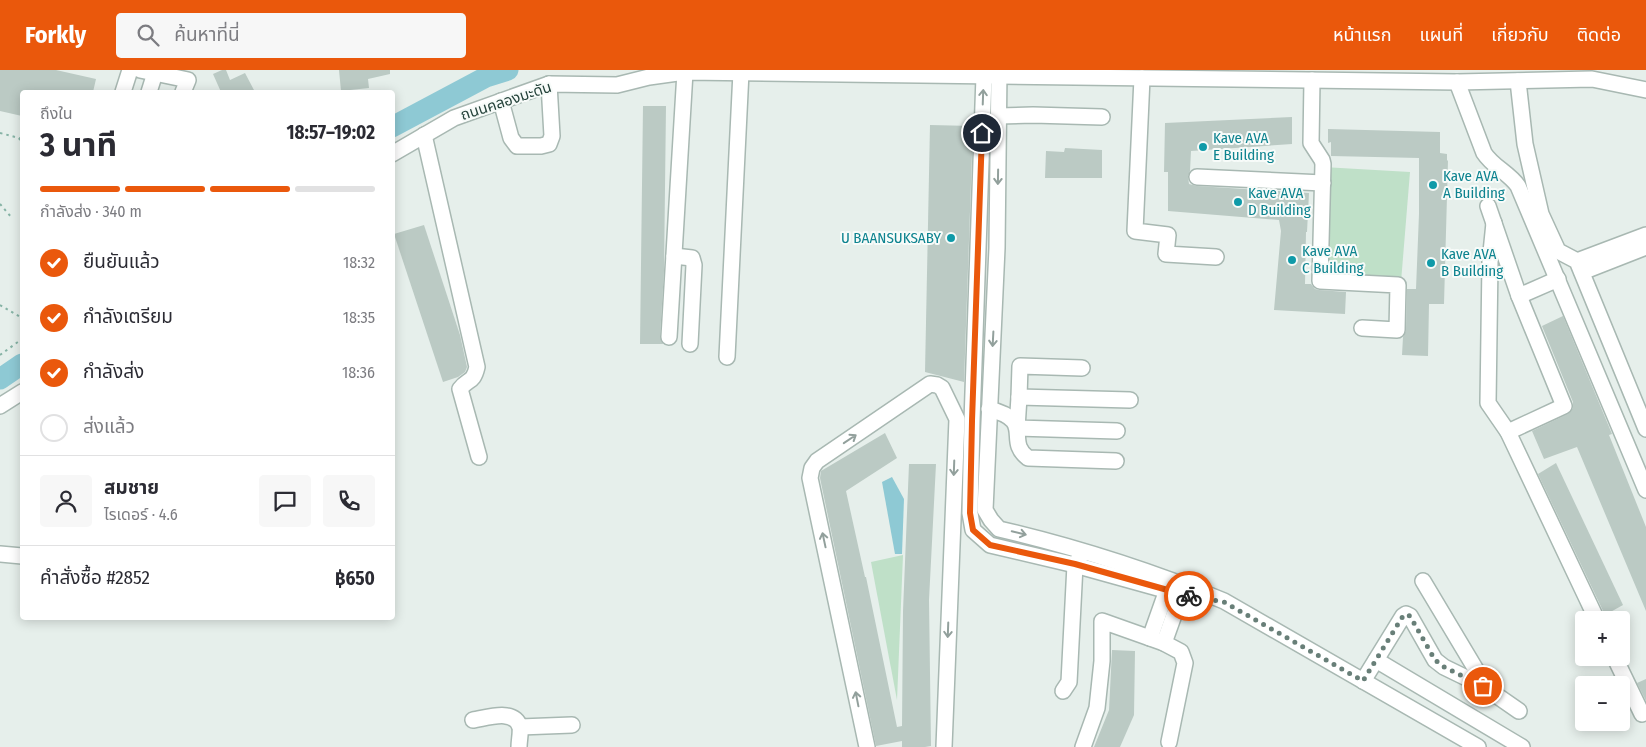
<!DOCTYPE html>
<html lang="th">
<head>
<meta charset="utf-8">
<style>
  body { margin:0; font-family:"Fira Sans Condensed","Noto Sans Thai",sans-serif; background:#f7f7f7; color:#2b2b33; height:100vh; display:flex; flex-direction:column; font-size:19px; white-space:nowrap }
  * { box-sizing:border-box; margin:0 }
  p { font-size:16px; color:#7c7c81 }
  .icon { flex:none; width:28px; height:28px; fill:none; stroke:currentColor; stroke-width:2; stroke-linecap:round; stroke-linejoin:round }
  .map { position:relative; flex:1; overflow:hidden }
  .panel { position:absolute; left:20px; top:20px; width:375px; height:530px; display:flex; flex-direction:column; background:#fff; border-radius:5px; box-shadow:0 2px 12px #0003 }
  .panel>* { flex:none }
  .controls { position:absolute; left:1575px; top:541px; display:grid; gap:10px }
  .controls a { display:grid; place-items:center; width:55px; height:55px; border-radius:5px; background:#fff; box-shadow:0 2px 12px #0003; font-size:25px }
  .pin { position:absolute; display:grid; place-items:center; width:42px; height:42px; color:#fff; margin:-21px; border:2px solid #fff; border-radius:50%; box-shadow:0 1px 5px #0007 }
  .courier { position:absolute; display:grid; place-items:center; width:50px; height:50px; margin:-25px; border:4px solid #ea580c; border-radius:50%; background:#fff; color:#222; box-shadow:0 1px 6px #0007 }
  .summary em { font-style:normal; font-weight:700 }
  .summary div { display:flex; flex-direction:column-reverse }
  .summary { display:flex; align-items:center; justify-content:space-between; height:85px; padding:0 20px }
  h1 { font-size:32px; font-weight:700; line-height:38px }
  .bar { display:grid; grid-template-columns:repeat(4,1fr); gap:8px 5px; align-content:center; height:60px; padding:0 20px }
  .bar i { height:6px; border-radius:4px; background:#e1e1e2 }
  .bar .on { background:#ea580c }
  .bar p { grid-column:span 4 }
  .line { display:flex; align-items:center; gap:12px; padding:0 20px; border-top:1px solid #e1e1e2 }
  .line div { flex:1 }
  .round { display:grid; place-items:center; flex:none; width:52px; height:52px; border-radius:5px; background:#f7f7f7 }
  ol { padding:0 20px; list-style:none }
  li { display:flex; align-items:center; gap:15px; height:55px }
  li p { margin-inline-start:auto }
  li .icon { padding:5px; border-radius:50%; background:#ea580c; color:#fff; stroke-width:4 }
  li:last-child { color:#7c7c81 }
  li i { width:28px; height:28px; border:2px solid #e1e1e2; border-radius:50% }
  header { display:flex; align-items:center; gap:30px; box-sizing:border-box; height:70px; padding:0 25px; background:#ea580c; color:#fff }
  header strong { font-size:24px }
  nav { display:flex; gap:28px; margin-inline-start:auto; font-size:18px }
  .search { width:350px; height:45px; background:#f7f7f7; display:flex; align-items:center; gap:12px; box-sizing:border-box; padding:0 18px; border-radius:5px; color:#7c7c81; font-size:19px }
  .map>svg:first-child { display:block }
  .green { fill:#bfe0c8 }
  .water { fill:#8ec9d4 }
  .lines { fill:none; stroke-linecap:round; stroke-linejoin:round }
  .river { stroke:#8ec9d4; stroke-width:21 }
  .building { fill:#bbcac4 }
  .minor-casing { stroke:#a8b8b2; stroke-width:18 }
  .path { stroke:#86b3a5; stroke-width:2; stroke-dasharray:2.5 4; stroke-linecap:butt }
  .minor { stroke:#fff; stroke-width:15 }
  .oneway { stroke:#92a09c }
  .done { stroke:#687f78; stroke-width:5; stroke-dasharray:0 9 }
  .route { stroke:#ea580c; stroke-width:6 }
  .culture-dot { fill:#0f9aa8; stroke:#f7fbf9; stroke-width:2 }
  .labels { text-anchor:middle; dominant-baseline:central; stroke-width:4; stroke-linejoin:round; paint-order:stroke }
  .street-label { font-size:15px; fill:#24423a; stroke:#f7fbf9 }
  .culture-label { font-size:15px; fill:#0d838f; stroke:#f7fbf9; text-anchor:start }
</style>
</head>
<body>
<header>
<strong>Forkly</strong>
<div class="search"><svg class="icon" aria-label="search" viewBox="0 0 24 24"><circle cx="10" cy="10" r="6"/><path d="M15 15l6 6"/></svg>ค้นหาที่นี่</div>
<nav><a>หน้าแรก</a><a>แผนที่</a><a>เกี่ยวกับ</a><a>ติดต่อ</a></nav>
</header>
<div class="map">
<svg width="1646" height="677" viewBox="0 0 1646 677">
  <rect width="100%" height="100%" fill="#e6efeb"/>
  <!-- green -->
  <g class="green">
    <path d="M1323,97L1410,102L1401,212L1316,208Z"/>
    <path d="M903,485L897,630L871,492Z"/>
  </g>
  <!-- water -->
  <path class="water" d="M892,407L904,429L902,484H895L882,412Z"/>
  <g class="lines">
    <!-- river -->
    <g class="river">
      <path d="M392,57L486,7L508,0"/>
      <path d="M0,309L22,294"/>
    </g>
  </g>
  <!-- building -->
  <g class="building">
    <path d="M0,0H56L96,9L93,22H22V46L0,41Z"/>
    <path d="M222,0H226L230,10L245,3L255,22H221L213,4Z"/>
    <path d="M339,0H390V4L368,9L369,18L341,21Z"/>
    <path d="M643,36H666L664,201L660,266L663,274H640Z"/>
    <path d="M1292,47V74L1191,81L1190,101L1188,107L1189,114L1197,116L1309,123L1307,162H1306L1305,214H1311L1315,219L1319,220L1346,222L1345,244L1274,240L1281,161L1279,150L1168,141V102H1164L1165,53Z"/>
    <path d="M930,55L973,56L964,312L925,302Z"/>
    <path d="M1328,59L1440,62V83L1447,84V91L1448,90L1444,234H1429L1428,286L1402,285L1403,267L1406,260L1407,219H1416L1419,144V88L1331,86V72L1328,73Z"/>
    <path d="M1065,78L1102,80V108H1045L1046,81L1064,82Z"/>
    <path d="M424,155L460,265L467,297L465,302L458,307L443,312L394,164Z"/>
    <path d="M1563,246L1612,364L1609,365L1646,457V541L1577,377L1544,389L1532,361L1568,344L1573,338V332L1542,256Z"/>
    <path d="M885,363L897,388L846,421L865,507H866L897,657L902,656L903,541L909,394H936L929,530L931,676L925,677H902V671L876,676L820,408L821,401Z"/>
    <path d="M1556,393L1623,535L1605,545L1538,404Z"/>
    <path d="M1112,580L1135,581L1134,645L1120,677H1094L1109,640Z"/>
    <path d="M1646,609V631L1637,613Z"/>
  </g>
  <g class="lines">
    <defs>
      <g id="minor">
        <path d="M140,0L188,10L183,22"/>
        <path d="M999,0L997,178L985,440L991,450L999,459C1076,477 1151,501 1224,531L1478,677"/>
        <path d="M984,6L972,351L970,443L973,460L990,475L1075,495L1183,525"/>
        <path d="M1142,8L1135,161L1168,165L1166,184L1216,187"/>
        <path d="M1312,10L1311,73L1322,90L1323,94L1320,211L1398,215L1397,260L1362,258"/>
        <path d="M1518,11L1525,74L1541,144L1558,181L1577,191L1646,359"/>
        <path d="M1457,12L1484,83C1493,97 1509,103 1518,116L1646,420"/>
        <path d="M123,22L130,0"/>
        <path d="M149,22L155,3"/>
        <path d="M501,31L511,68L517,76H541L549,74L552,66L549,14"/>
        <path d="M999,46L1033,45L1102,47"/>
        <path d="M424,65L477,297C473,314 468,308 460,319L479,387"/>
        <path d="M392,84L454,48L549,14L617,15L649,7L685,2L1457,12L1592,9L1646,20"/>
        <path d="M1197,107L1323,113"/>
        <path d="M1488,136L1519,226L1564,336L1508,362"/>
        <path d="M1494,153L1490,192L1488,333L1508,362L1597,550"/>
        <path d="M674,186L692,188L694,195L690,274"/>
        <path d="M1577,191L1646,165"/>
        <path d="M1582,202L1646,177"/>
        <path d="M1519,226L1558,209"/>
        <path d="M669,267L685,2"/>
        <path d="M727,287L741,2"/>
        <path d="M1019,327L1020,296L1082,298"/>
        <path d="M0,336L22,322"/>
        <path d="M989,339C1036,351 1004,370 1028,388L1116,391"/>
        <path d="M1117,361L1017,358L1019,327L1130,330"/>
        <path d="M0,484L22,486"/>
        <path d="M1423,511L1475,598L1483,616L1519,641"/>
        <path d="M1150,568L1167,520L1171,513"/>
        <path d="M1164,573L1184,517"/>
        <path d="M1615,588L1642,644"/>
        <path d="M1376,590L1522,677"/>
        <path d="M1363,611L1403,546L1406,544L1410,546L1435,590L1444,597L1483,616"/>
        <path d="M1063,621L1069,612L1075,495L1080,487"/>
        <path d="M473,650C487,648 514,638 520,657C521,662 519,671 519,677"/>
        <path d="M520,657L572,655"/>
        <path d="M867,677L810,408L812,398L817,391L930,314L937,315L942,318L957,349L944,677"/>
        <path d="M1083,677L1097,638L1102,591V551L1164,573L1181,582L1185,593L1169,672"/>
      </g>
    </defs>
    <!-- minor casing -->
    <use href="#minor" class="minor-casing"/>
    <!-- path -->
    <g class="path">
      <path d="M0,63L19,68L22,74"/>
      <path d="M0,134L12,148"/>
      <path d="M0,235L22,248"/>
      <path d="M0,285L22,269"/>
    </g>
    <!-- minor -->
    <use href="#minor" class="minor"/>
  </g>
  <!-- one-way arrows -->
  <defs><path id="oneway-shaft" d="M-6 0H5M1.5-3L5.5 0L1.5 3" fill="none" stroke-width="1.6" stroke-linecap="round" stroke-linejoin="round" transform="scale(1.25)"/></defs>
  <g class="oneway">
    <use href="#oneway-shaft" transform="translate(983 27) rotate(-88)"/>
    <use href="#oneway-shaft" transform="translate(998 107) rotate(91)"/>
    <use href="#oneway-shaft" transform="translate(993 269) rotate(93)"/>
    <use href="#oneway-shaft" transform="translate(850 369) rotate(-34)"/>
    <use href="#oneway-shaft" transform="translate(954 398) rotate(92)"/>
    <use href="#oneway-shaft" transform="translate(1019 463) rotate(14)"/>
    <use href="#oneway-shaft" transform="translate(824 470) rotate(-102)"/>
    <use href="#oneway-shaft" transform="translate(948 560) rotate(92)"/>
    <use href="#oneway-shaft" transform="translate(857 629) rotate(-101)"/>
  </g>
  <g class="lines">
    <!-- done -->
    <path class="done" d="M1189,526L1224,532L1363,611L1403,546L1406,544L1410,546L1435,590L1444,597L1483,616"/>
    <!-- route -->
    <path class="route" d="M982,63L972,351L970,443L973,460L990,475L1075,494L1189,526"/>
  </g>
  <!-- markers -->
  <g class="culture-dot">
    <circle cx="1203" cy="77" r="5"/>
    <circle cx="1433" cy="115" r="5"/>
    <circle cx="1238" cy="132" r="5"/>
    <circle cx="951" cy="168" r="5"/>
    <circle cx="1292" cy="190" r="5"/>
    <circle cx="1431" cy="193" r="5"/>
  </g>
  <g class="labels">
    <!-- street labels -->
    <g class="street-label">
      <text transform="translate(506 31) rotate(-18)">ถนนคลองมะดัน</text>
    </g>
    <!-- culture labels -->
    <g class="culture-label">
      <text x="1213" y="68">Kave AVA<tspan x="1213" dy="17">E Building</tspan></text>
      <text x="1443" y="106">Kave AVA<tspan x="1443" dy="17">A Building</tspan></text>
      <text x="1248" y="123">Kave AVA<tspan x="1248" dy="17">D Building</tspan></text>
      <text x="941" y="168" text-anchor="end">U BAANSUKSABY</text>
      <text x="1302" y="181">Kave AVA<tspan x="1302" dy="17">C Building</tspan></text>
      <text x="1441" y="184">Kave AVA<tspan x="1441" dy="17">B Building</tspan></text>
    </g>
  </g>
</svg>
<div class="controls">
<a>+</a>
<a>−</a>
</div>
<div class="pin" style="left:1483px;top:616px;background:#ea580c"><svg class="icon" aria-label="bag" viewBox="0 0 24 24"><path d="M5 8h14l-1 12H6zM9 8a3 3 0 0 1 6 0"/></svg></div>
<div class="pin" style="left:982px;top:63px;background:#1f2937"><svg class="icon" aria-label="home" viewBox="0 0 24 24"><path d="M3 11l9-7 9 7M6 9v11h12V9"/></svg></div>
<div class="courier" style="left:1189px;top:526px"><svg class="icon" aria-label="bike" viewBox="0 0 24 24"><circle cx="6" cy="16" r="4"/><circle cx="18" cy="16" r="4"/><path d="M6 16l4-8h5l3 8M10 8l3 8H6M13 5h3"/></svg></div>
<section class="panel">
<div class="summary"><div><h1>3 นาที</h1><p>ถึงใน</p></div><em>18:57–19:02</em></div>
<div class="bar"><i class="on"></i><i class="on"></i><i class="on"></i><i></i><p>กำลังส่ง · 340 m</p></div>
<ol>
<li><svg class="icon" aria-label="check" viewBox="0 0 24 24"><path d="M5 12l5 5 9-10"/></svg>ยืนยันแล้ว<p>18:32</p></li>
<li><svg class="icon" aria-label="check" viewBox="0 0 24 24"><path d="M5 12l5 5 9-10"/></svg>กำลังเตรียม<p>18:35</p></li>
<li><svg class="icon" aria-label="check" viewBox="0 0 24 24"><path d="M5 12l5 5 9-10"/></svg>กำลังส่ง<p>18:36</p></li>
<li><i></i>ส่งแล้ว</li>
</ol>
<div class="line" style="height:90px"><a class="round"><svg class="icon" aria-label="person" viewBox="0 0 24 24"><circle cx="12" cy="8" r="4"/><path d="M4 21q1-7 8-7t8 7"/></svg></a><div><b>สมชาย</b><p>ไรเดอร์ · 4.6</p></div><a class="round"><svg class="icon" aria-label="chat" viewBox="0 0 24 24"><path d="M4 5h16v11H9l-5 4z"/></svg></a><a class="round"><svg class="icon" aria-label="phone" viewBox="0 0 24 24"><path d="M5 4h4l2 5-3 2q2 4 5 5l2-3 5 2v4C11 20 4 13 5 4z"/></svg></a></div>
<div class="line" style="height:65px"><div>คำสั่งซื้อ #2852</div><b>฿650</b></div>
</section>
</div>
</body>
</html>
